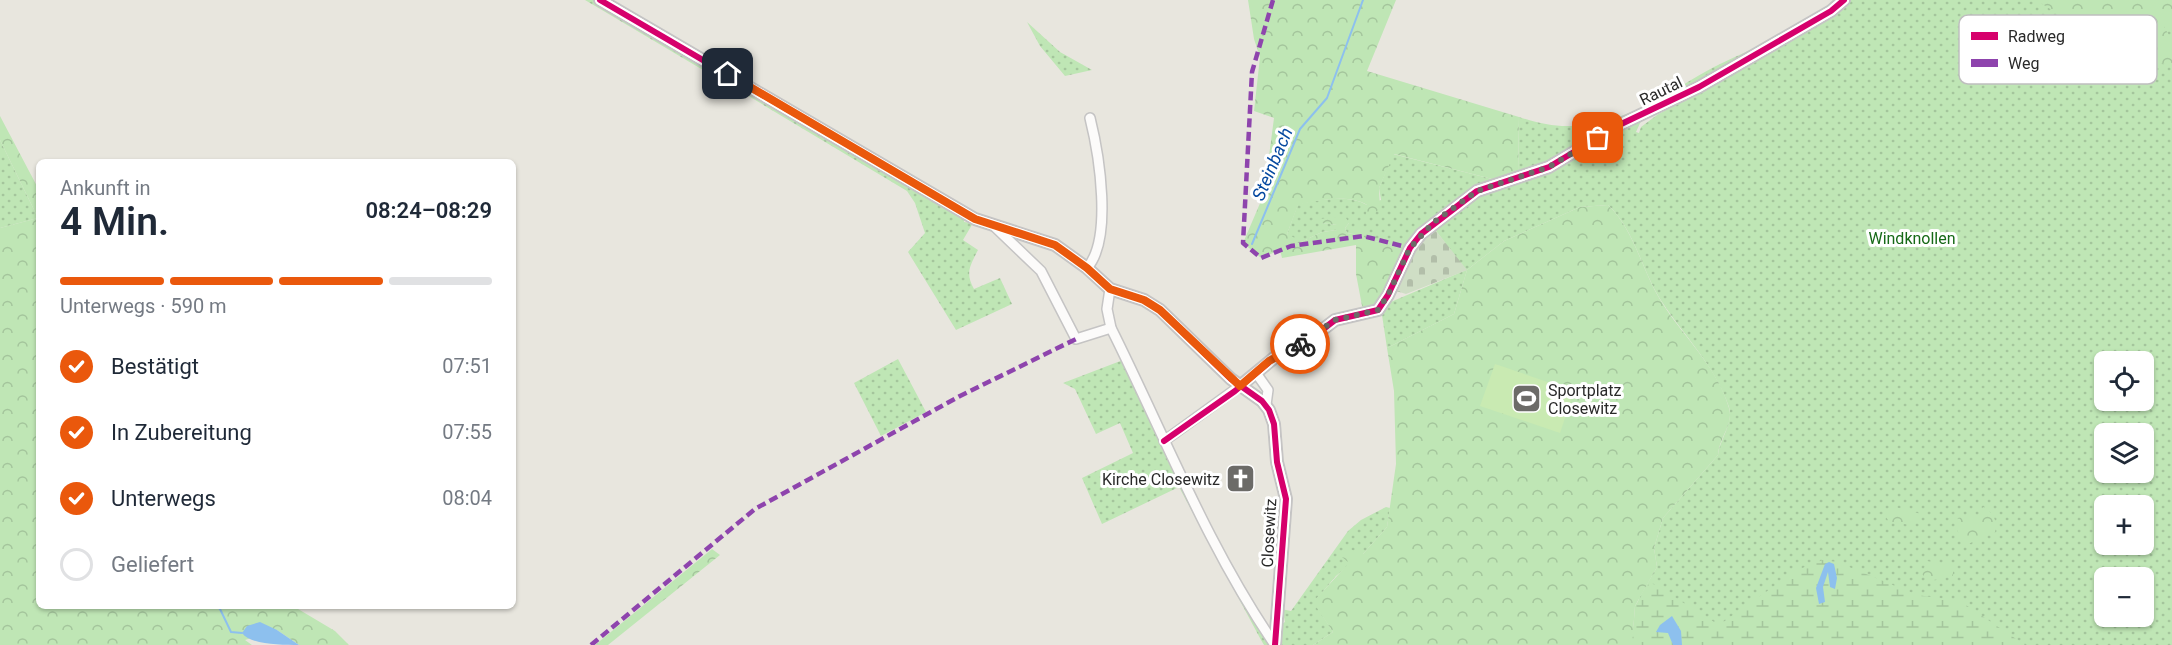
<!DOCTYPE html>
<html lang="de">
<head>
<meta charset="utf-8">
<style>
  body { margin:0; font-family:Roboto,sans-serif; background:#f6f6f7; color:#1f2937; height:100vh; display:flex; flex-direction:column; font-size:22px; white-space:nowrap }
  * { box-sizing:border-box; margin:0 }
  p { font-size:20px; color:#747a83 }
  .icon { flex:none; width:33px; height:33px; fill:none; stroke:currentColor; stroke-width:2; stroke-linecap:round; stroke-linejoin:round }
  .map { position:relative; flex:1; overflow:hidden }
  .drawer { position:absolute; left:36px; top:159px; width:480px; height:450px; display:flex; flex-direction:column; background:#fff; border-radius:9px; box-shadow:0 2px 4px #0004 }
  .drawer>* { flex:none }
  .buttons { position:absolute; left:2094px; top:351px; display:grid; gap:12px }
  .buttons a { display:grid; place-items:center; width:60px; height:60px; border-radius:9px; background:#fff; box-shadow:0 2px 4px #0004; font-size:30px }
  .pin { position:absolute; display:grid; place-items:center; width:51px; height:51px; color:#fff; margin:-26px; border-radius:12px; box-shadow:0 3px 9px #0006 }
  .courier { position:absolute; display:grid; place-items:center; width:60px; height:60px; margin:-30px; border:4px solid #ea580c; border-radius:50%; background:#fff; color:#222; box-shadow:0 2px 8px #0007 }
  .overview em { font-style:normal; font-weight:600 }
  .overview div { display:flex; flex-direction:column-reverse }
  .overview { display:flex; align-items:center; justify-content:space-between; height:102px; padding:0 24px }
  h1 { font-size:39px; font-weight:600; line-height:45px }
  .bar { display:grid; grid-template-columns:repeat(4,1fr); gap:9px 6px; align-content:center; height:72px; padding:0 24px }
  .bar i { height:8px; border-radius:4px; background:#e0e1e3 }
  .bar .active { background:#ea580c }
  .bar p { grid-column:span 4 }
  ol { padding:0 24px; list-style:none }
  li { display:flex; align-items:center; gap:18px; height:66px }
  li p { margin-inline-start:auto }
  li .icon { padding:6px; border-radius:50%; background:#ea580c; color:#fff; stroke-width:4 }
  li:last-child { color:#747a83 }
  li i { width:33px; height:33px; border:3px solid #e0e1e3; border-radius:50% }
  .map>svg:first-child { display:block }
  .green { fill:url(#green-dots); fill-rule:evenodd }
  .forest { fill:url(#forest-crowns) }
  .wetland { fill:url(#wetland-marsh) }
  .cemetery { fill:url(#cemetery-stones) }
  .pitch { fill:#c9eab2 }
  .water { fill:#8dc0ee }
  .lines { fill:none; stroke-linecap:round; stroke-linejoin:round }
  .stream { stroke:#8dc0ee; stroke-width:2 }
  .minor-casing { stroke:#c5c4c4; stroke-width:12 }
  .tertiary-casing { stroke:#c5c4c4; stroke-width:14 }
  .minor { stroke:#fcfbfa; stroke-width:9 }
  .tertiary { stroke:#fcfbfa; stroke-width:10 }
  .quiet { stroke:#8e44ad; stroke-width:4.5; stroke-dasharray:9 4.5; stroke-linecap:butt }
  .cycleway-casing { stroke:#fff; stroke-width:10 }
  .cycleway { stroke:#d6006c; stroke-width:6 }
  .done { stroke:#6c6b68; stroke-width:6; stroke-dasharray:0 10.8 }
  .route { stroke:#ea580c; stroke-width:8 }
  .labels { text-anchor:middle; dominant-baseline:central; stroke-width:6; stroke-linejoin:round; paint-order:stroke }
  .street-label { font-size:16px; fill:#292929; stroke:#fff }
  .park-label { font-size:16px; fill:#166917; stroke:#fff }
  .poi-label { font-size:16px; fill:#292929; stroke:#fff; text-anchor:start }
  .water-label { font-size:18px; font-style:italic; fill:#0649a0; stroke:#fff }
  .key { fill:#fff; stroke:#bfbfbf; stroke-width:1.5 }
  .key-label { font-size:16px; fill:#292929 }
</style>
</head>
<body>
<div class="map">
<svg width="2172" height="645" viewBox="0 0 2172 645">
  <defs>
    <pattern id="green-dots" width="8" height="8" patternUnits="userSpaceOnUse" patternTransform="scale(1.5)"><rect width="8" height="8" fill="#bfe6b5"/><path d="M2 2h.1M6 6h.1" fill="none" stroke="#a4c59c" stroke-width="1.8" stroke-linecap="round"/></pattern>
    <pattern id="forest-crowns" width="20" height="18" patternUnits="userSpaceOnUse" patternTransform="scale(1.5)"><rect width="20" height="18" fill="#bfe6b5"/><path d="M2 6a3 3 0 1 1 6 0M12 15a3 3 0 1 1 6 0" fill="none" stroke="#a4c59c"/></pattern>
    <pattern id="wetland-marsh" width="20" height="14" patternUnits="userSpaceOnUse" patternTransform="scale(1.5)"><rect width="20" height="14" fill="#bfe6b5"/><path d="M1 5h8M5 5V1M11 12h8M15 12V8" fill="none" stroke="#a4c59c"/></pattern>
    <pattern id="cemetery-stones" width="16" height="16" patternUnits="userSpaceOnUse" patternTransform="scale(1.5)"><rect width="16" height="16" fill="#cfdec5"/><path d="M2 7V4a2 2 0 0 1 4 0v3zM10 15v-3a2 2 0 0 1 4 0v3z" fill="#b2bea9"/></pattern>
  </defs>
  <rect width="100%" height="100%" fill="#e8e6de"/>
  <!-- green -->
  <g class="green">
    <path d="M585,0H593L705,64L703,70Z"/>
    <path d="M1833,0H1839L1697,84L1547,165L1518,175L1519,117C1546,126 1567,129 1595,123C1640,115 1675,88 1714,67C1746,51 1811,25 1833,0Z"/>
    <path d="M1850,0H2172V645H1630L1639,598L1657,567L1654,548L1663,518L1718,455C1719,440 1734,423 1729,407C1715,366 1685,337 1662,302C1642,272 1635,230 1608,205L1580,207L1504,241L1467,270L1454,314L1387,348L1382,315L1386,304L1466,270L1433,227L1464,203L1497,186L1637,121H1641L1636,132L1639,133L1641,127L1657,115L1799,34L1818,25ZM2104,362H2144V400H2104ZM2104,434H2144V472H2104ZM2104,506H2144V544H2104ZM2104,578H2144V616H2104Z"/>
    <path d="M1027,22L1060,52L1092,70L1065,76L1040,46Z"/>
    <path d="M714,69L965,217L964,222L973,223L963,240L978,250C970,266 965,273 974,289L1000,278L1012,304L956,330L908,252L925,233L915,203L907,191L710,73Z"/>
    <path d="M0,140L38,218L0,228Z"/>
    <path d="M1393,154L1496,180L1418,231L1403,249L1365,238L1361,235V227L1353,234L1347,233L1345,228L1349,223H1322L1337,225V230L1322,232L1297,244L1287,234L1298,204C1318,200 1349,194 1367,205L1381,200L1379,188Z"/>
    <path d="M898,359L926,412L881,436L854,383Z"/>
    <path d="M1123,360L1270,645H1264L1261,640L1179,487L1102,524L1082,478L1133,453L1120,423L1096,434L1075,389L1063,383Z"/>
    <path d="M1386,507L1390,508L1387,527L1363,554L1336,576L1314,602L1333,632L1313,645H1282L1279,640L1280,625L1285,622L1284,617H1280L1281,609L1291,611L1348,531L1361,520Z"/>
  </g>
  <!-- forest -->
  <g class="forest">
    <path d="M1248,0H1396L1367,71L1519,117L1518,175L1496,180L1394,154L1379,188L1380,208L1371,217L1366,215L1367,205C1349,194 1318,200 1298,205L1287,234L1295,238L1297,244L1322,232L1337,230V225L1321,223V219L1332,217L1346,218L1349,223L1345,228L1347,233L1353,234L1355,226H1361V235L1365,238L1403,249L1384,294L1377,305L1363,311L1356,274V245L1282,258L1280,250L1261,258L1243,243L1264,194L1274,118L1254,111L1260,57L1254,39Z"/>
    <path d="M2036,0H2172V24L2164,27L2172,40V66L2138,56L2116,62L2086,52L2067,40L2069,21Z"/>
    <path d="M0,116L39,190V606H293L335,631L349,645H299L277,630L245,640L252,645H0V228L38,218L0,140Z"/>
    <path d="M1608,205C1634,229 1642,271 1661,301C1683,337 1717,366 1729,408C1734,425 1719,437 1718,455L1663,518L1654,548L1657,567L1635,606L1632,645H1313L1333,632L1313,602L1349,563L1342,557L1349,549L1363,554L1387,527L1396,464L1394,391L1387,348L1454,314L1467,270L1504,241L1580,207Z"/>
    <path d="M1891,506L1921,514V521L1912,525L1889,522L1885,515Z"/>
    <path d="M1983,507C1993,512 1998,521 1995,532L1968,544L1958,532L1956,520L1964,515L1978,517Z"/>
    <path d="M712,549L720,555L608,645H595Z"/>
    <path d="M1927,561L1953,566V576L1929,581L1922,574Z"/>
  </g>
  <!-- wetland -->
  <path class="wetland" d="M1823,560L1837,562L1917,595L1960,601L2025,645H1632L1635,606L1650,582L1719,625L1797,570Z"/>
  <!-- cemetery -->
  <path class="cemetery" d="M1433,227L1467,270L1406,294L1396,291L1414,249Z"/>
  <!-- pitch -->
  <path class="pitch" d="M1495,364L1574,391L1560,433L1480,406Z"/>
  <!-- water -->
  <g class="water">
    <path d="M1829,562L1834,564L1837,578L1835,589L1830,587L1828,572L1823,587L1825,602L1819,604L1816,588L1825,564Z"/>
    <path d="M1672,616L1681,631L1682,645H1673L1668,633L1656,632L1660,625Z"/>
    <path d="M260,622L277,630L299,645C281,645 251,645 242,633L247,626Z"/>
  </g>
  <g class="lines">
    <!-- stream -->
    <g class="stream">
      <path d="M1252,244L1300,129L1327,98L1363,0"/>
      <path d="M215,606L220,609L231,632L242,633"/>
    </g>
    <defs>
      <g id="minor">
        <path d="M995,227L1041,271L1076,339L1111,328"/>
        <path d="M1087,268C1113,239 1099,154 1090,118"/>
        <path d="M1110,289L1107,309L1111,328C1164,434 1207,546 1275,645"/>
        <path d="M1256,373L1268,390L1266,405"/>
        <path d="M1164,441L1240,386"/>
      </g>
      <g id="tertiary">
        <path d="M600,0L975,219L1055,245L1087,268L1110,289L1144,300L1160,310L1231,379L1262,401L1269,410L1274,424L1277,462L1286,499L1275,645"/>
        <path d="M1240,386L1280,353L1309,340L1335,320L1378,310L1388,295L1410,248L1421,234L1477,191L1549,167L1617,126L1699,87L1831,11L1844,0"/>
      </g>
    </defs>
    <!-- minor casing -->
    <use href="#minor" class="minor-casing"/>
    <!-- tertiary casing -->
    <use href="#tertiary" class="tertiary-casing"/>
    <!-- minor -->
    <use href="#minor" class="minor"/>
    <!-- tertiary -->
    <use href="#tertiary" class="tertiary"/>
    <!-- quiet -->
    <g class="quiet">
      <path d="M1273,0L1252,72L1243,243L1261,258L1291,246L1363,236L1410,248"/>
      <path d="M591,645L755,509L960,396L1076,339"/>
    </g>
    <defs>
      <g id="cycleway">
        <path d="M600,0L975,219L1055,245L1087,268L1110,289L1144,300L1160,310L1231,379L1262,401L1269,410L1274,424L1277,462L1286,499L1275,645"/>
        <path d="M1164,441L1235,391L1280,353L1309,340L1335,320L1378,310L1388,295L1410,248L1421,234L1477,191L1549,167L1617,126L1699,87L1831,11L1844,0"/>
      </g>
    </defs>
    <!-- cycleway casing -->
    <use href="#cycleway" class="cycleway-casing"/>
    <!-- cycleway -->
    <use href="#cycleway" class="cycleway"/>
  </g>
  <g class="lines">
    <!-- done -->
    <path class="done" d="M1300,344L1335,320L1378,310L1388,295L1410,248L1434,222L1477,191L1549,167L1598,138"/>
    <!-- route -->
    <path class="route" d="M728,74L975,219L1055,245L1087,268L1110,289L1144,300L1160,310L1240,386L1269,361L1300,344"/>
  </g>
  <!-- icons -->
  <defs>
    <symbol id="stadium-square" viewBox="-11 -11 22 22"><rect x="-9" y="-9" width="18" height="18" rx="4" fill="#6c6b68" stroke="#fff"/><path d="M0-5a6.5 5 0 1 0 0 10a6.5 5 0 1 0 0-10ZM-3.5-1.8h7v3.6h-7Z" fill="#fff"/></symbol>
    <symbol id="church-square" viewBox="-11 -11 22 22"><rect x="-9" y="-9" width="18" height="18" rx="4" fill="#6c6b68" stroke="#fff"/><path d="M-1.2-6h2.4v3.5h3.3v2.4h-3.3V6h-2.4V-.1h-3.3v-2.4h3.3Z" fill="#fff"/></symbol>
  </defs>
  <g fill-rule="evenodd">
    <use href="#stadium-square" x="1510" y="382" width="33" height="33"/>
    <use href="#church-square" x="1224" y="462" width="33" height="33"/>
  </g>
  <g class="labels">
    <!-- street labels -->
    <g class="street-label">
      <text transform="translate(1661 91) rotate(-26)">Rautal</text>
      <text transform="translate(1269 533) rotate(-87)">Closewitz</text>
    </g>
    <!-- park labels -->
    <g class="park-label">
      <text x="1912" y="238">Windknollen</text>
    </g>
    <!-- poi labels -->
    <g class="poi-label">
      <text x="1548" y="390">Sportplatz<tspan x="1548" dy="18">Closewitz</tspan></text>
      <text x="1220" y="479" text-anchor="end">Kirche Closewitz</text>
    </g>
    <!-- water labels -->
    <g class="water-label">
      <text transform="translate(1272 164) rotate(-67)">Steinbach</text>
    </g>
  </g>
  <!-- legend -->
  <rect x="1959" y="15" width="198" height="69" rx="9" class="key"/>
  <rect x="1971" y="32" width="27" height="8" fill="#d6006c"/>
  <rect x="1971" y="59" width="27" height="8" fill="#8e44ad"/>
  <g class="key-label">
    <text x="2008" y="42">Radweg</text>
    <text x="2008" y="69">Weg</text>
  </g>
</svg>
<div class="buttons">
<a><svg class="icon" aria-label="locate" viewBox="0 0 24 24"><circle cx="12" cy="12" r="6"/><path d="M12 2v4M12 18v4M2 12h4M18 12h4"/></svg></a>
<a><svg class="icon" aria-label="layers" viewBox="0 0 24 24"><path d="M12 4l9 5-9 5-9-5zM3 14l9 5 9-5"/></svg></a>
<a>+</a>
<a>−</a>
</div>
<div class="pin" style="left:1598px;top:138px;background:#ea580c"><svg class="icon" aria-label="bag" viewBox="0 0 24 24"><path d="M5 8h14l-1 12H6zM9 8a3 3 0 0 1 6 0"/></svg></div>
<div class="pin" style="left:728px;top:74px;background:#1f2937"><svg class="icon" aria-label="home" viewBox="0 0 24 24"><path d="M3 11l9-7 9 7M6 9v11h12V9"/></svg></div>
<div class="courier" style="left:1300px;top:344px"><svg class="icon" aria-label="bike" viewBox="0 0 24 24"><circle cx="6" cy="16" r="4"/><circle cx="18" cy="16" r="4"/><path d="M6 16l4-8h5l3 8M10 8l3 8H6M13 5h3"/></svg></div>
<section class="drawer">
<div class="overview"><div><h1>4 Min.</h1><p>Ankunft in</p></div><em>08:24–08:29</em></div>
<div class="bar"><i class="active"></i><i class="active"></i><i class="active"></i><i></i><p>Unterwegs · 590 m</p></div>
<ol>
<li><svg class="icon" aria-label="check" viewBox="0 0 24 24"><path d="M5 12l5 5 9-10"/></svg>Bestätigt<p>07:51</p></li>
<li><svg class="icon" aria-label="check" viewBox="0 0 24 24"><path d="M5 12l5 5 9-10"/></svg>In Zubereitung<p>07:55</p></li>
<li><svg class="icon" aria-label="check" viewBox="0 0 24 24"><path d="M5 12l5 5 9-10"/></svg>Unterwegs<p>08:04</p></li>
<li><i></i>Geliefert</li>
</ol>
</section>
</div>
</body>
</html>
